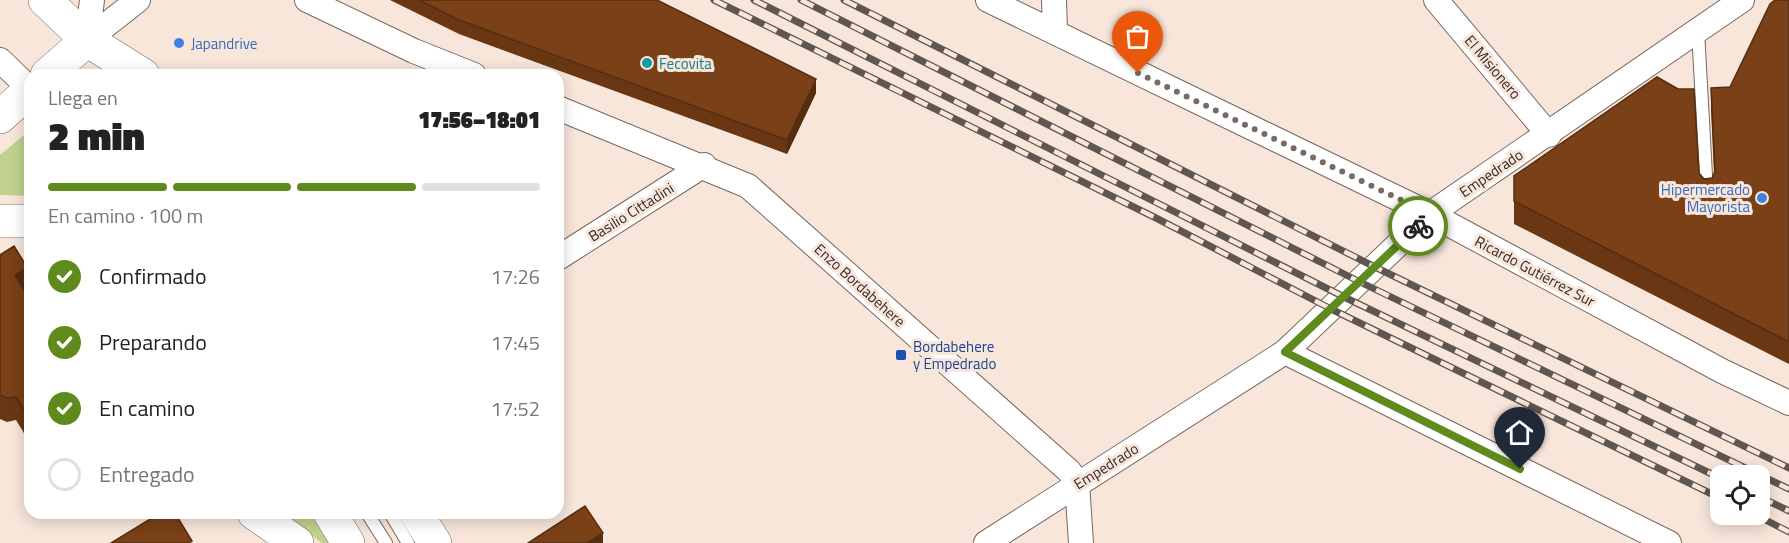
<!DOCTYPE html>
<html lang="es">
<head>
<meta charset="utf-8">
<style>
  body { margin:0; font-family:"Titillium Web",sans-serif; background:#f2f2f2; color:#222; height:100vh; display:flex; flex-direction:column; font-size:22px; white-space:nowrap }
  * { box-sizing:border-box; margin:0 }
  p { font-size:20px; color:#767676 }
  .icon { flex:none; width:33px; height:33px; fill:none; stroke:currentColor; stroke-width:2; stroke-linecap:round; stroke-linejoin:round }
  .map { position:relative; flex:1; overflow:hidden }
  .details { position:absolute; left:24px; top:69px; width:540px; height:450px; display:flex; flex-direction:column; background:#fff; border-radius:18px; box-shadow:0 3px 15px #0003 }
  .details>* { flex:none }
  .tools { position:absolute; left:1710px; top:465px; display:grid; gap:12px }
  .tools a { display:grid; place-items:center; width:60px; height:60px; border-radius:12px; background:#fff; box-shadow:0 3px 15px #0003; font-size:30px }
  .pin { position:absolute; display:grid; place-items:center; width:51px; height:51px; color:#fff; margin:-62px -26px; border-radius:50% 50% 50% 0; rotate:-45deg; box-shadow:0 0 6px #0007 }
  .pin .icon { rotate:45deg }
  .courier { position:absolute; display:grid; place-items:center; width:60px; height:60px; margin:-30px; border:4px solid #5f8b1c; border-radius:50%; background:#fff; color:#222; box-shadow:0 2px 8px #0007 }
  .overview em { font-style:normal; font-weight:800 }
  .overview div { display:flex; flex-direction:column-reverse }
  .overview { display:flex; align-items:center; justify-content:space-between; height:102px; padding:0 24px }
  h1 { font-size:39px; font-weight:800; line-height:45px }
  .bar { display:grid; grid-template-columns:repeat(4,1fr); gap:9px 6px; align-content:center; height:72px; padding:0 24px }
  .bar i { height:8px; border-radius:4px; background:#e0e0e0 }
  .bar .selected { background:#5f8b1c }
  .bar p { grid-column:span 4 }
  ol { padding:0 24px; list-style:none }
  li { display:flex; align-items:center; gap:18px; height:66px }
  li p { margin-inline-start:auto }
  li .icon { padding:6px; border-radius:50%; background:#5f8b1c; color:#fff; stroke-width:4 }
  li:last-child { color:#767676 }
  li i { width:33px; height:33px; border:3px solid #e0e0e0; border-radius:50% }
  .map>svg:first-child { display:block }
  .green { fill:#c1d28e }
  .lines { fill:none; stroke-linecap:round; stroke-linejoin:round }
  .service-casing { stroke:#78685e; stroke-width:14 }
  .minor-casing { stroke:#78685e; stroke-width:26 }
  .secondary-casing { stroke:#78685e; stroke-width:34 }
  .primary-casing { stroke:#78685e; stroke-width:34 }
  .service { stroke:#fff; stroke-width:12 }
  .minor { stroke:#fff; stroke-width:24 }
  .secondary { stroke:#fff; stroke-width:33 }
  .primary { stroke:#fff; stroke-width:33 }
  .rail-casing { stroke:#605651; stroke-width:7 }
  .rail { stroke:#f8e6db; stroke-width:4.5; stroke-dasharray:14; stroke-linecap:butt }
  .wall { fill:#693714 }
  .shaded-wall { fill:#552d10 }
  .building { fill:#7a4017; stroke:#552d10; stroke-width:1.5 }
  .done { stroke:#776c65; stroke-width:6; stroke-dasharray:0 10.8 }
  .route { stroke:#5f8b1c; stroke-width:8 }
  .shop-dot { fill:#3f7fe0; stroke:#f8e6db; stroke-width:2 }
  .culture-dot { fill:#0f9aa8; stroke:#f8e6db; stroke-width:2 }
  .transit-dot { fill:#1a4fb4; stroke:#f8e6db; stroke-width:2 }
  .labels { text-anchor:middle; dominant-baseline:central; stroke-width:6; stroke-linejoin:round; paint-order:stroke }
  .shop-label { font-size:15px; fill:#366cbe; stroke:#f8e6db; text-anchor:start }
  .culture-label { font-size:15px; fill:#0d838f; stroke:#f8e6db; text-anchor:start }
  .street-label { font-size:15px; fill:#312a26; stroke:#f8e6db }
  .transit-label { font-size:15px; fill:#164399; stroke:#f8e6db; text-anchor:start }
</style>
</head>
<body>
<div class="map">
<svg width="1789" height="543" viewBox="0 0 1789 543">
  <rect width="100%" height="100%" fill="#f8e6db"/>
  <!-- green -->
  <g class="green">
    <path d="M30,130V196L0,195V155Z"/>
    <path d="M282,513H311L331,543H322Z"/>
  </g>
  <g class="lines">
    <defs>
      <g id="service">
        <path d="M1698,31L1707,193"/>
        <path d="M367,513L386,543"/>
        <path d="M390,513L408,543"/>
      </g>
      <g id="minor">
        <path d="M307,0L414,51L474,75"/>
        <path d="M988,0L1430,214L1722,371L1789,403"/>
        <path d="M1054,0L1055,32"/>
        <path d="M1436,0L1549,135"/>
        <path d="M87,40L138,0"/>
        <path d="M87,40L92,0"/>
        <path d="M0,60L30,89"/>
        <path d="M558,108L748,186L1069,471L1077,483L1081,543"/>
        <path d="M558,258L704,165"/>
        <path d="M1285,352L1669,543"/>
        <path d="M986,543L1285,352L1430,214L1742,0"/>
      </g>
      <g id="secondary">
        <path d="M47,75L87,40"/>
        <path d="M0,117L30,90"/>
        <path d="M0,221H30"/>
      </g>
      <g id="primary">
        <path d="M45,0L87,40L143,75"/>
        <path d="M254,513L297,543"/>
        <path d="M330,513L348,543"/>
        <path d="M416,513L435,543"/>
      </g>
    </defs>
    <!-- service casing -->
    <use href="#service" class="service-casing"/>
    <!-- minor casing -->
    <use href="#minor" class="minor-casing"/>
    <!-- secondary casing -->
    <use href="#secondary" class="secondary-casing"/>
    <!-- primary casing -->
    <use href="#primary" class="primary-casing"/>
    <!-- service -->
    <use href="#service" class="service"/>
    <!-- minor -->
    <use href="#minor" class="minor"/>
    <!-- secondary -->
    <use href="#secondary" class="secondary"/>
    <!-- primary -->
    <use href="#primary" class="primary"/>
    <defs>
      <g id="rail">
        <path d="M714,0L1156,218L1331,309L1720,498"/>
        <path d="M754,0L1344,297L1720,478"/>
        <path d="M801,0L1360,282L1789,489"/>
        <path d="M844,0L1375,267L1789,468"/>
        <path d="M1760,497L1789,511"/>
        <path d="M1754,514L1789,532"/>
      </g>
    </defs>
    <!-- rail casing -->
    <use href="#rail" class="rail-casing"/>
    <!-- rail -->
    <use href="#rail" class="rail"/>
  </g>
  <!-- wall -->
  <g class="wall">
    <path d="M390,0H657L816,93L787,154L459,34Z"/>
    <path d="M1789,0V364L1514,224V176L1699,173L1704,179L1712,178L1714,173L1711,110V88L1730,87Z"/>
    <path d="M0,255L27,290L25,292L30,300V443L16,420L7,422L0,419Z"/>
    <path d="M30,445V471L29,469V446Z"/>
  </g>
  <!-- shaded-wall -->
  <g class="shaded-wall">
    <path d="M816,79V93L787,154V140Z"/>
    <path d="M27,267V290L15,299V275Z"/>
    <path d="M603,533V543H587Z"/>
  </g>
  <!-- building -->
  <g class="building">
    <path d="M419,0H657L816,79L787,140L459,20Z"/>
    <path d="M1775,0H1789V342L1514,201V176L1657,77L1678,89H1694L1699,173L1704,179L1712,178L1715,171L1711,88L1730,87L1770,4Z"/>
    <path d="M14,246L27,267L15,275L30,300V420L16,397L7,398L0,395V255Z"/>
    <path d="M585,506L603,533L587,543H528Z"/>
    <path d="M160,513H175L192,541L189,543H111Z"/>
  </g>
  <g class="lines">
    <!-- done -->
    <path class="done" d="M1138,73L1430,214L1418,226"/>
    <!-- route -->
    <path class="route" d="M1418,226L1285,352L1520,469"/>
  </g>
  <!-- markers -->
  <g class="shop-dot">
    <circle cx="179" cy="43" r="6"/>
    <circle cx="1762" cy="198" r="6"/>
  </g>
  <circle class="culture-dot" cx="647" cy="63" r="6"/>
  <rect class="transit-dot" x="895" y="349" width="12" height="12" rx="3"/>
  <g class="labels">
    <!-- shop labels -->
    <g class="shop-label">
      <text x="191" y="43">Japandrive</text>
      <text x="1750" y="189" text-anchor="end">Hipermercado<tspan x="1750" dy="17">Mayorista</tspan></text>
    </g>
    <!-- culture labels -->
    <g class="culture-label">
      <text x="659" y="63">Fecovita</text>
    </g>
    <!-- street labels -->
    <g class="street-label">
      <text transform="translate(1493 67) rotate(50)">El Misionero</text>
      <text transform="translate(1491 173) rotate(-34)">Empedrado</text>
      <text transform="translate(631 212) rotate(-32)">Basilio Cittadini</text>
      <text transform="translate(1535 271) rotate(28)">Ricardo Gutiérrez Sur</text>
      <text transform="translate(860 285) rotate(42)">Enzo Bordabehere</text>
      <text transform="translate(1106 466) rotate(-32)">Empedrado</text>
    </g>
    <!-- transit labels -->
    <g class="transit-label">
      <text x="913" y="346">Bordabehere<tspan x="913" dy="17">y Empedrado</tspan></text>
    </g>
  </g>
</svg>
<div class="tools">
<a><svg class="icon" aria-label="locate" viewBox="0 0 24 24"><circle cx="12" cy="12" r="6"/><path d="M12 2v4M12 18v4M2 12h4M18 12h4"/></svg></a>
</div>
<div class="pin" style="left:1138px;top:73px;background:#ea580c"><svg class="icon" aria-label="bag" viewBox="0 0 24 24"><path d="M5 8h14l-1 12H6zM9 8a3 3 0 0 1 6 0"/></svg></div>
<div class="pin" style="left:1520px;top:469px;background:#1f2937"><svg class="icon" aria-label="home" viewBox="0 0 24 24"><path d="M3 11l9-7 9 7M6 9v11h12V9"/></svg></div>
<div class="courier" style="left:1418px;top:226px"><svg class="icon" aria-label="bike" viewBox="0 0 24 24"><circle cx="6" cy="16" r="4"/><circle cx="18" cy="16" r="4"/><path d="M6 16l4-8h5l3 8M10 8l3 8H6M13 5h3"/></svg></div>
<section class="details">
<div class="overview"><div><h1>2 min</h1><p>Llega en</p></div><em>17:56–18:01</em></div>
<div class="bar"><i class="selected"></i><i class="selected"></i><i class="selected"></i><i></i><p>En camino · 100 m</p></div>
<ol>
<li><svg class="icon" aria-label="check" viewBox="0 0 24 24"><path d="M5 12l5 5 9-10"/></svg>Confirmado<p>17:26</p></li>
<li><svg class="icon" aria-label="check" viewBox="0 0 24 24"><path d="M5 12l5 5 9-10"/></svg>Preparando<p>17:45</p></li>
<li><svg class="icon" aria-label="check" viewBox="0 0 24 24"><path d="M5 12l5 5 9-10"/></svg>En camino<p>17:52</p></li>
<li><i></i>Entregado</li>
</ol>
</section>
</div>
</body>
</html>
